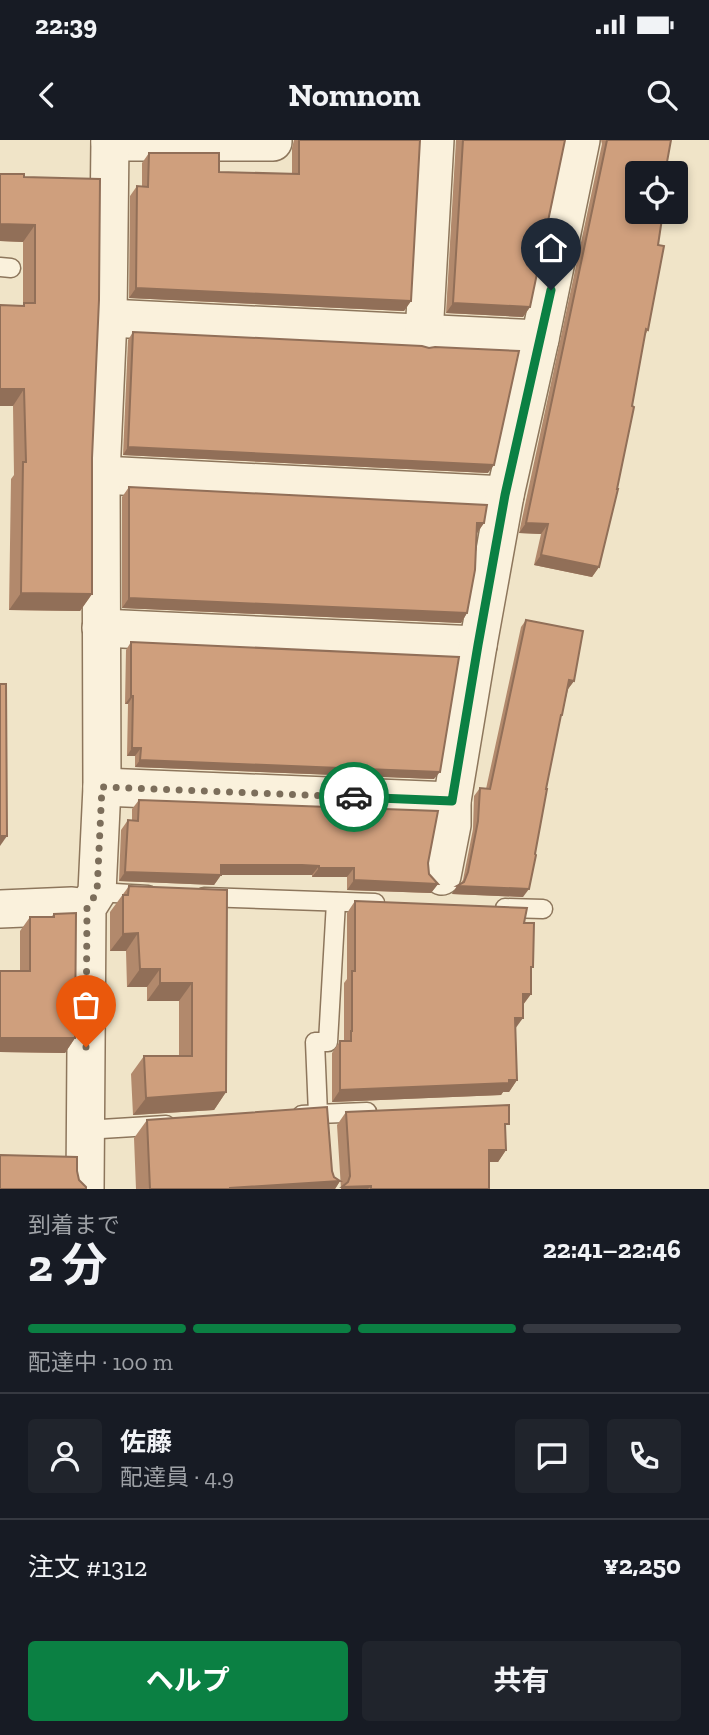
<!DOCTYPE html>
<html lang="ja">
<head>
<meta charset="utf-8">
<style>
  body { margin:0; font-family:"Zilla Slab","Noto Sans JP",serif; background:#20242c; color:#f1f3f6; height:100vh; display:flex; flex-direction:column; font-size:26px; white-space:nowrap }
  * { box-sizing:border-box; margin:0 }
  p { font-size:23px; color:#9ea1a6 }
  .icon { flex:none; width:38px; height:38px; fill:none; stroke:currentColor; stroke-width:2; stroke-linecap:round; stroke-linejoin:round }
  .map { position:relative; height:1049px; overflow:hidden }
  .panel { display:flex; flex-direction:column; background:#171b24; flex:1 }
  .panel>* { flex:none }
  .buttons { position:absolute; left:625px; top:21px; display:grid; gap:14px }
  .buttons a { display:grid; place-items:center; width:63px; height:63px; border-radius:7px; background:#171b24; box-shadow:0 4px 10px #0003; font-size:35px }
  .pin { position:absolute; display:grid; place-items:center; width:60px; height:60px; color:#fff; margin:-72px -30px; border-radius:50% 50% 50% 0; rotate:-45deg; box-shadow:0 0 7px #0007 }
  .pin .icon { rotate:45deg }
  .courier { position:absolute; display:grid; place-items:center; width:70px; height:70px; margin:-35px; border:5px solid #0b8043; border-radius:50%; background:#fff; color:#222; box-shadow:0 2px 9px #0007 }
  .overview em { font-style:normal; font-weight:700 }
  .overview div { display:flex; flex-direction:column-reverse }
  .overview { display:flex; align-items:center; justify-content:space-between; height:119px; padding:0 28px }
  h1 { font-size:46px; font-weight:700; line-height:52px }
  .bar { display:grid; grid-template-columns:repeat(4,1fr); gap:10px 7px; align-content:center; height:84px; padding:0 28px }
  .bar i { height:9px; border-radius:5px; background:#363941 }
  .bar .active { background:#0b8043 }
  .bar p { grid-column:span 4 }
  .line { display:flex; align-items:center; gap:18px; padding:0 28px; border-top:2px solid #363941 }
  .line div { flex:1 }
  .round { display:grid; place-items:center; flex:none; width:74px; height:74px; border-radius:7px; background:#20242c }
  .button { display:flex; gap:14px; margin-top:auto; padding:14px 28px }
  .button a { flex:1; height:80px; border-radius:7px; background:#0b8043; color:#fff; font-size:28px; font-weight:700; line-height:80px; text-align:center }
  .button a+a { background:#20242c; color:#f1f3f6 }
  .status { display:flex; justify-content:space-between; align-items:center; height:49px; padding:0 35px; background:#171b24; direction:ltr }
  .status svg { height:19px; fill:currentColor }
  header { display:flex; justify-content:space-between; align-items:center; height:91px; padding:0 28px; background:#171b24; font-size:32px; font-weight:700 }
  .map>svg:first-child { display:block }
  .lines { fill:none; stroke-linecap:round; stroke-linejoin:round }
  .service-casing { stroke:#8d765c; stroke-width:21 }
  .minor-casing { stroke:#8d765c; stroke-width:40 }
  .service { stroke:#faf1dc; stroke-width:18 }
  .minor { stroke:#faf1dc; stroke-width:37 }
  .wall { fill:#b2896c }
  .shaded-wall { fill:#916f58 }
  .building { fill:#cf9f7d; stroke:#916f58; stroke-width:2 }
  .done { stroke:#7c6e5b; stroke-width:7; stroke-dasharray:0 12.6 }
  .route { stroke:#0b8043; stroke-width:9 }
</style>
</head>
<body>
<div class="status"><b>22:39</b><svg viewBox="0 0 49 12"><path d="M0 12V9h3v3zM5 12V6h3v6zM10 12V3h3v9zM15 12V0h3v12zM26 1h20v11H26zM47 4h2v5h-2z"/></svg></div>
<header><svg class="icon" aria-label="back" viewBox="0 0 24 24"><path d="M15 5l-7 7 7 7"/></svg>Nomnom<svg class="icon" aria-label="search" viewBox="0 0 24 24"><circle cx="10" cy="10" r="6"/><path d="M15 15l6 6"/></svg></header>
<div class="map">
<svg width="709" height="1049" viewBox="0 0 709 1049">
  <rect width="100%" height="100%" fill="#f0e4c8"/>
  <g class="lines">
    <defs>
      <g id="service">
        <path d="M0,127L11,128"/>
        <path d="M97,752L148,755"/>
        <path d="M204,757L375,763"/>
        <path d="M505,768L543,769"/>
        <path d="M318,974L367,972"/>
        <path d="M302,975L318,974L315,902H328L336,762"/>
        <path d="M85,990L166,985"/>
      </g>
      <g id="minor">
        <path d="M110,2H273V0"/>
        <path d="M108,178L540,199"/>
        <path d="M424,195L435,0"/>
        <path d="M101,335L505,355"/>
        <path d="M101,488L478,505"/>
        <path d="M102,647L452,661"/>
        <path d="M442,736L452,685V661L478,505L505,355L540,199L581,0"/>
        <path d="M0,769L72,766L87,768"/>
        <path d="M85,1049L87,768L97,752L102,647L101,335L108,178L110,0"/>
      </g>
    </defs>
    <!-- service casing -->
    <use href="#service" class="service-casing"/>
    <!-- minor casing -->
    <use href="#minor" class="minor-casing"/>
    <!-- service -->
    <use href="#service" class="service"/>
    <!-- minor -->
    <use href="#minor" class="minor"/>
  </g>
  <!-- wall -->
  <g class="wall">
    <path d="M294,0H420L411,161L404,171L129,158L130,56L137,46H142V23L149,13L219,32L292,34V8Z"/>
    <path d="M456,0H565L530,167L523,177L446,173Z"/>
    <path d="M601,0H671L637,33L658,105L648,190L645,195L599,427L592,437L534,425L541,394L519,393L602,4Z"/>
    <path d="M0,34L24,37L92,318V454L80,471L9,470L11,339L14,335L13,266L23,165V102L0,101Z"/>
    <path d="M133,192L488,333L123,315L128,200Z"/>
    <path d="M129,347L484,383L477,393L467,473L461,483L122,468V357Z"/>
    <path d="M526,480L574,541L568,549L562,575L560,578L523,757L452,754L463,740L473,689L474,656L480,648L486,649L521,487Z"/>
    <path d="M131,502L434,639L135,627V616H127L128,564H125L126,510Z"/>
    <path d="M139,660L428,723L429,734L438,744L431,753L347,750V737H312V735H221L214,745L119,741L121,690L128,680L132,681V669Z"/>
    <path d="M129,746L227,750L226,952L214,970L133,975L131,934L144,916H179V861H147V847H127L126,811H110V772Z"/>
    <path d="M355,761L524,783L531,830V854L523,865L515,889L517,940L509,952H503L501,955L332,962V913L340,901H343L344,900V843L347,839V773Z"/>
    <path d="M54,774L75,898L65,913L0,912V831H20V791L30,777H51Z"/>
    <path d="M346,972L506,990V1010L498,1022H489V1049H341L337,985Z"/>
    <path d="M147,980L332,1031L334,1037L340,1041L335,1049H136L134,998Z"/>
  </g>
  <!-- shaded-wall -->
  <g class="shaded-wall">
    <path d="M0,84L35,85L23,102L0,101Z"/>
    <path d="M136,148L411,161L404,171L129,158Z"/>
    <path d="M453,163L530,167L523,177L446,173Z"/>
    <path d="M0,249H24L13,266H0Z"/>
    <path d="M128,307L494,325L488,333L123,315Z"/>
    <path d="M477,383H484L477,393Z"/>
    <path d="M526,383L548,384L541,394L519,393Z"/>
    <path d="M541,415L599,427L592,437L534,425Z"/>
    <path d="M21,453L92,454L80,471L9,470Z"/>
    <path d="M129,458L467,473L461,483L122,468Z"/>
    <path d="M569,540L574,541L568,549L564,548Z"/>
    <path d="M131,556H133L128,564H125Z"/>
    <path d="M132,608H141L135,616H127Z"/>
    <path d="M140,620L440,632L434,639L135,627Z"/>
    <path d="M0,696H7L0,706Z"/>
    <path d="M221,725H302L319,726L312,735H214Z"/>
    <path d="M319,728H354L347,737H312Z"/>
    <path d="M125,732L221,735L214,745L119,741Z"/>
    <path d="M354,740L438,744L431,753L347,750Z"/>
    <path d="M457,746L529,749L523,757L452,754Z"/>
    <path d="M138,793L126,811H110L123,794Z"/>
    <path d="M140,829H160L147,847H127Z"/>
    <path d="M160,843H192L179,861H147Z"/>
    <path d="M523,854H531L522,866Z"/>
    <path d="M515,878H523L515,889Z"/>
    <path d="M0,898H75L65,913L0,912Z"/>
    <path d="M517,940L509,952H503L501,955L332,962L340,950Z"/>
    <path d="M226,952L214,970L133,975L146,958Z"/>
    <path d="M489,1010H506L498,1022H481Z"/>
    <path d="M340,1041L335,1049H230V1048Z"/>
    <path d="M371,1046L368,1049H341L342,1047Z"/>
  </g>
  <!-- building -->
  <g class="building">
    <path d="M299,0H420L411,161L136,148L137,46L148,47L149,13H219V32L299,34Z"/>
    <path d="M463,0H565L530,167L453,163Z"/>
    <path d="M607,0H671L665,33H637V72H663L658,105L664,106L648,190L646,189L632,266L634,267L617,349H618L599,427L541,415L548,384L526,383Z"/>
    <path d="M0,34H24V37L100,39L99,160L92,318V454L21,453L23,322H26L24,249H0V165L24,166V163H35V85L0,84Z"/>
    <path d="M133,192L422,206L429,208L435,207L519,211L494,325L128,307Z"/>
    <path d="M129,347L487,365L484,383H477L475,430L467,473L129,458Z"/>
    <path d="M526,480L583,491L574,541L569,540L562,575H561L546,649H547L535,714L536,715L529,749L457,746L464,742L468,732L478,681L480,648L490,649Z"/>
    <path d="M131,502L459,517L440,632L140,620L141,608H132L133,556H131Z"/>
    <path d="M0,544H6L7,696H0Z"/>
    <path d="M139,660L438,671L428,723L429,734L438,744L354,740V728H319V726L302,725H221V735L125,732L128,680L138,681Z"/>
    <path d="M129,746L227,750L226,952L146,958L144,916H192V843H160V829H140L138,793L123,794V755H128Z"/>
    <path d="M355,761L527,768L524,783H534L533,827H531V854H523V878H515L517,940H509V943L340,950V901H351V891H352V831H355Z"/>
    <path d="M76,773L75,898H0V831H30V777H54V774Z"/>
    <path d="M509,965V984H505L506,1010H489V1049H371V1046L342,1047L348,1042L350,1036L346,972Z"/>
    <path d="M327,967L332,1031L334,1037L340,1041L230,1048V1049H150L147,980Z"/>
    <path d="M0,1015L77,1017V1031L79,1040L86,1047V1049H0Z"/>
  </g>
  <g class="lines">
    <!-- done -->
    <path class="done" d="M86,907L87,768L97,752L102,647L354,657"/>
    <!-- route -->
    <path class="route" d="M354,657L452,661L478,505L505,355L551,150"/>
  </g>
</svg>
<div class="buttons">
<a><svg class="icon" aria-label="locate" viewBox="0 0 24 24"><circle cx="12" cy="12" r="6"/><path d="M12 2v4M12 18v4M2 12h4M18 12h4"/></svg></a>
</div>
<div class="pin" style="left:86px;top:907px;background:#ea580c"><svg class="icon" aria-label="bag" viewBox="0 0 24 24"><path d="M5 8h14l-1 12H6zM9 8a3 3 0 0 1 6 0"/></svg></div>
<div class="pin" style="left:551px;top:150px;background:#1f2937"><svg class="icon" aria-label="home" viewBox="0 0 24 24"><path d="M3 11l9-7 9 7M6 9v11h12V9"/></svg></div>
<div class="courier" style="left:354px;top:657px"><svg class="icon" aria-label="car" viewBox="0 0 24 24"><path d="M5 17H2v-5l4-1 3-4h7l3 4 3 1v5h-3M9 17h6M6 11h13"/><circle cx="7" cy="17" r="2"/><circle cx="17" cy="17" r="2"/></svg></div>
</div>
<section class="panel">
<div class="overview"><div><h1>2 分</h1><p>到着まで</p></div><em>22:41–22:46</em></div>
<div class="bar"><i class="active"></i><i class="active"></i><i class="active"></i><i></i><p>配達中 · 100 m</p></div>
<div class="line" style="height:126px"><a class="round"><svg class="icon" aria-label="person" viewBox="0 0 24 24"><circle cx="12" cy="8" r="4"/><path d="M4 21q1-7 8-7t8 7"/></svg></a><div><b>佐藤</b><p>配達員 · 4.9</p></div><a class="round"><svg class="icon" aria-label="chat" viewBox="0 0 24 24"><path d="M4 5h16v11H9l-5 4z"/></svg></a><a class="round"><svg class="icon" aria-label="phone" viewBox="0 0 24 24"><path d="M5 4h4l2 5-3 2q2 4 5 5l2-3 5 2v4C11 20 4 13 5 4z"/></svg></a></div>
<div class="line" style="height:91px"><div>注文 #1312</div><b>¥2,250</b></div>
<div class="button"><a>ヘルプ</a><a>共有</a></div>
</section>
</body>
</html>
